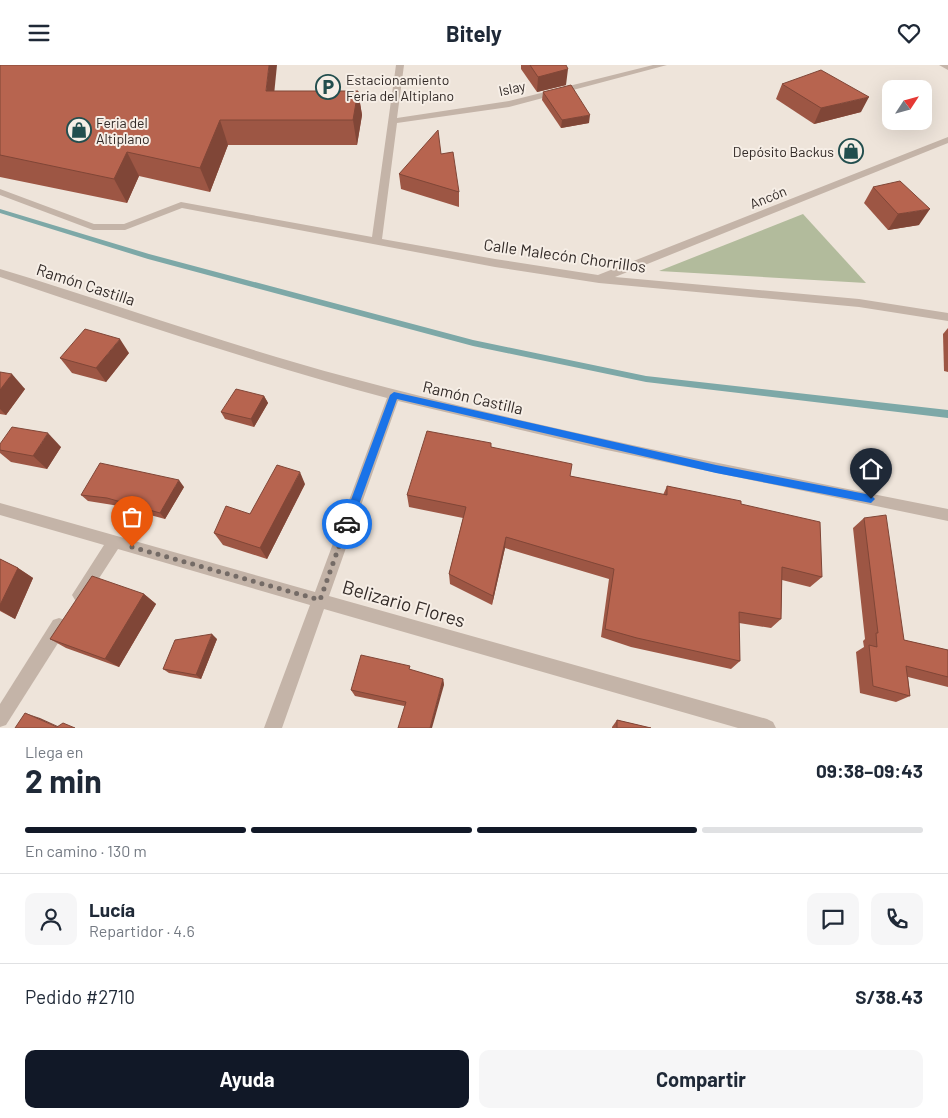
<!DOCTYPE html>
<html lang="es">
<head>
<meta charset="utf-8">
<style>
  body { margin:0; font-family:Barlow,sans-serif; background:#f6f6f7; color:#1f2937; height:100vh; display:flex; flex-direction:column; font-size:19px; white-space:nowrap }
  * { box-sizing:border-box; margin:0 }
  p { font-size:16px; color:#747a83 }
  .icon { flex:none; width:28px; height:28px; fill:none; stroke:currentColor; stroke-width:2; stroke-linecap:round; stroke-linejoin:round }
  .map { position:relative; height:663px; overflow:hidden }
  .panel { display:flex; flex-direction:column; background:#fff; flex:1 }
  .panel>* { flex:none }
  .needle { width:32px; rotate:54deg }
  .controls { position:absolute; left:882px; top:15px; display:grid; gap:10px }
  .controls a { display:grid; place-items:center; width:50px; height:50px; border-radius:10px; background:#fff; box-shadow:0 5px 20px #0002; font-size:25px }
  .pin { position:absolute; display:grid; place-items:center; width:42px; height:42px; color:#fff; margin:-51px -21px; border-radius:50% 50% 50% 0; rotate:-45deg; box-shadow:0 0 5px #0007 }
  .pin .icon { rotate:45deg }
  .courier { position:absolute; display:grid; place-items:center; width:50px; height:50px; margin:-25px; border:4px solid #1a73e8; border-radius:50%; background:#fff; color:#222; box-shadow:0 1px 6px #0007 }
  .overview em { font-style:normal; font-weight:700 }
  .overview div { display:flex; flex-direction:column-reverse }
  .overview { display:flex; align-items:center; justify-content:space-between; height:85px; padding:0 25px }
  h1 { font-size:32px; font-weight:700; line-height:38px }
  .bar { display:grid; grid-template-columns:repeat(4,1fr); gap:8px 5px; align-content:center; height:60px; padding:0 25px }
  .bar i { height:6px; border-radius:4px; background:#e0e1e3 }
  .bar .current { background:#111827 }
  .bar p { grid-column:span 4 }
  .line { display:flex; align-items:center; gap:12px; padding:0 25px; border-top:1px solid #e0e1e3 }
  .line div { flex:1 }
  .round { display:grid; place-items:center; flex:none; width:52px; height:52px; border-radius:10px; background:#f6f6f7 }
  .primary-button { display:flex; gap:10px; margin-top:auto; padding:10px 25px }
  .primary-button a { flex:1; height:58px; border-radius:10px; background:#111827; color:#fff; font-size:20px; font-weight:700; line-height:58px; text-align:center }
  .primary-button a+a { background:#f6f6f7; color:#1f2937 }
  header { display:flex; justify-content:space-between; align-items:center; height:65px; padding:0 25px; background:#fff; font-size:22px; font-weight:700 }
  .map>svg:first-child { display:block }
  .green { fill:#b2bb9c }
  .lines { fill:none; stroke-linecap:round; stroke-linejoin:round }
  .stream { fill:#7da8a7; fill-rule:evenodd }
  .minor { fill:#c4b4a8; fill-rule:evenodd }
  .wall { fill:#9d5644 }
  .shaded-wall { fill:#804637 }
  .building { fill:#b7644f; stroke:#804637 }
  .route { fill:#1a73e8 }
  .done { stroke:#746b66; stroke-width:5; stroke-dasharray:0 9 }
  .labels { text-anchor:middle; dominant-baseline:central; stroke-width:4; stroke-linejoin:round; paint-order:stroke }
  .far-poi-label { font-size:14px; fill:#322a27; stroke:#f6eee6; text-anchor:start }
  .far-street-label { font-size:14px; fill:#322a27; stroke:#f6eee6 }
  .street-label { font-size:16px; fill:#322a27; stroke:#f6eee6 }
  .near-street-label { font-size:19px; fill:#322a27; stroke:#f6eee6 }
</style>
</head>
<body>
<header><svg class="icon" aria-label="menu" viewBox="0 0 24 24"><path d="M4 6h16M4 12h16M4 18h16"/></svg>Bitely<svg class="icon" aria-label="heart" viewBox="0 0 24 24"><path d="M12 20l-8-8c-3-5 5-10 8-4 3-6 11-1 8 4z"/></svg></header>
<div class="map">
<svg width="948" height="663" viewBox="0 0 948 663">
  <rect width="100%" height="100%" fill="#eee4da"/>
  <!-- green -->
  <path class="green" d="M803,149L866,218L659,206Z"/>
  <g class="lines">
    <!-- stream -->
    <path class="stream" d="M0,144L149,189L473,275L646,311L948,345V353L646,317L473,281L148,194L0,148Z"/>
    <!-- minor -->
    <g class="minor">
      <path d="M396,0H404L397,53L509,36L653,0H667L509,42L397,58L382,174L495,194L598,210L948,72V78L615,212L859,234L948,248V256L859,242L599,218L495,202L182,143L125,165H93L0,130V124L94,159H124L181,137L372,172Z"/>
      <path d="M939,0H948V5Z"/>
      <path d="M0,204C116,239 230,281 347,312C545,365 747,404 948,444V456L602,384L398,336L329,531L767,654L773,657L776,663H738L324,544L282,663H264L310,540L118,484L85,535L80,537L75,535L72,530L104,480L0,450V438L315,527L387,333C256,298 128,255 0,212Z"/>
      <path d="M59,553L65,555L67,561L65,567L6,660L0,662V639L53,555Z"/>
    </g>
  </g>
  <!-- wall -->
  <g class="wall">
    <path d="M0,0L275,26H358L362,50L357,80H228L210,127L139,111L127,138L0,112Z"/>
    <path d="M521,0H566V20L537,27L521,4Z"/>
    <path d="M782,19L861,47L814,59L776,34Z"/>
    <path d="M543,27L589,58L561,63L542,35Z"/>
    <path d="M441,89L459,127V142L401,124L399,109Z"/>
    <path d="M873,122L919,160L888,165L864,138Z"/>
    <path d="M948,263V307L944,306L943,269Z"/>
    <path d="M129,288L106,317L72,308L60,293Z"/>
    <path d="M0,307L25,324L6,350L0,349Z"/>
    <path d="M264,331L268,338L254,362L225,354L221,347Z"/>
    <path d="M0,379L61,382L47,404L11,397L0,388Z"/>
    <path d="M491,382L570,411L663,430L667,421L741,439L822,512L810,522L782,515L781,554L771,563L739,558L740,596L731,604L631,582L601,572L609,514L505,483L492,540L450,519L449,509L463,453L409,442L407,430Z"/>
    <path d="M305,419L267,494L223,480L214,468Z"/>
    <path d="M184,422L165,454L113,440L88,436L81,430Z"/>
    <path d="M864,453L904,575L948,585V622L908,612L910,631L896,637L860,628L856,587L864,582L863,576L865,574L853,463Z"/>
    <path d="M0,494L18,503L33,513L15,554L0,546Z"/>
    <path d="M144,529L156,539L119,602L66,583L50,574Z"/>
    <path d="M217,574L201,614L169,608L163,604Z"/>
    <path d="M411,605L443,614L444,620L404,641L355,631L351,625Z"/>
    <path d="M617,655L651,663H612V662Z"/>
  </g>
  <!-- shaded-wall -->
  <g class="shaded-wall">
    <path d="M269,0H277L272,50L266,26Z"/>
    <path d="M568,4L566,20L537,27L538,12Z"/>
    <path d="M358,26L362,50L357,80L353,55Z"/>
    <path d="M869,32L861,47L814,59L821,43Z"/>
    <path d="M590,50L589,58L561,63L562,55Z"/>
    <path d="M220,55L228,80L210,127L200,103Z"/>
    <path d="M127,87L139,111L127,138L114,114Z"/>
    <path d="M930,144L919,160L888,165L898,149Z"/>
    <path d="M120,274L129,288L106,317L96,303Z"/>
    <path d="M12,309L25,324L6,350L0,344V325Z"/>
    <path d="M264,331L268,338L254,362L251,354Z"/>
    <path d="M48,368L61,382L47,404L33,391Z"/>
    <path d="M300,407L305,419L267,494L260,483Z"/>
    <path d="M179,415L184,422L165,454L160,448Z"/>
    <path d="M506,472L505,483L492,540L493,531Z"/>
    <path d="M18,503L33,513L15,554L0,545V540Z"/>
    <path d="M144,529L156,539L119,602L105,594Z"/>
    <path d="M212,569L217,574L201,614L196,610Z"/>
    <path d="M443,614L444,620L432,663H430Z"/>
    <path d="M25,648L40,653L62,663H60Z"/>
  </g>
  <!-- building -->
  <g class="building">
    <path d="M0,0H269L266,26H358L353,55H220L200,103L127,87L114,114L0,90Z"/>
    <path d="M530,0H566L568,4L538,12Z"/>
    <path d="M821,5L869,32L821,43L782,19Z"/>
    <path d="M571,20L590,50L562,55L543,27Z"/>
    <path d="M438,65L441,89L453,87L459,127L399,109Z"/>
    <path d="M900,116L930,144L898,149L873,122Z"/>
    <path d="M85,264L120,274L96,303L60,293Z"/>
    <path d="M0,307L12,309L0,325Z"/>
    <path d="M236,324L264,331L251,354L221,347Z"/>
    <path d="M12,362L48,368L33,391L0,385V379Z"/>
    <path d="M427,366L491,378V382L572,399L570,411L667,430V421L741,436V439L820,457L822,512L782,502L781,554L739,547L740,596L637,573L605,564L614,504L506,472L493,531L449,509L466,442L407,430Z"/>
    <path d="M100,398L179,415L160,448L107,433L81,430Z"/>
    <path d="M277,400L300,407L260,483L214,468L226,441L250,449Z"/>
    <path d="M886,450L904,575L948,585V612L906,601L910,631L873,621L869,580L877,582L876,568H878L864,453Z"/>
    <path d="M0,494L18,503L0,540Z"/>
    <path d="M92,511L144,529L105,594L50,574Z"/>
    <path d="M212,569L196,610L163,604L175,575Z"/>
    <path d="M361,590L410,601L409,604L443,614L430,663H398L406,637L351,625Z"/>
    <path d="M25,648L57,662L63,658L75,663H15Z"/>
    <path d="M617,655L651,663H617Z"/>
  </g>
  <!-- route -->
  <path class="route" d="M394,327L716,400L871,430L875,434L871,438L716,408L397,334L352,459L347,463L342,459L390,330Z"/>
  <g class="lines">
    <!-- done -->
    <path class="done" d="M132,482L320,535L347,459"/>
  </g>
  <!-- icons -->
  <defs>
    <symbol id="parking-ring" viewBox="-11 -11 22 22"><circle r="9.5" fill="#f6eee6" stroke="#224e4e" stroke-width="1.5"/><path d="M-3.5-5.5H1a3.5 3.5 0 0 1 0 7H-1V5.5H-3.5ZM-1-3.4V-.6H.8a1.4 1.4 0 0 0 0-2.8Z" fill="#224e4e"/></symbol>
    <symbol id="shop-ring" viewBox="-11 -11 22 22"><circle r="9.5" fill="#f6eee6" stroke="#224e4e" stroke-width="1.5"/><path d="M-5-2.5h2.3a2.7 3.5 0 0 1 5.4 0H5L5.5 6h-11ZM-1.5-2.5h3a1.5 2.3 0 0 0-3 0Z" fill="#224e4e"/></symbol>
  </defs>
  <g fill-rule="evenodd">
    <use href="#parking-ring" x="314" y="8" width="28" height="28"/>
    <use href="#shop-ring" x="65" y="51" width="28" height="28"/>
    <use href="#shop-ring" x="837" y="72" width="28" height="28"/>
  </g>
  <g class="labels">
    <!-- far-poi labels -->
    <g class="far-poi-label">
      <text x="346" y="14">Estacionamiento<tspan x="346" dy="16">Feria del Altiplano</tspan></text>
      <text x="96" y="57">Feria del<tspan x="96" dy="16">Altiplano</tspan></text>
      <text x="834" y="86" text-anchor="end">Depósito Backus</text>
    </g>
    <!-- far-street labels -->
    <g class="far-street-label">
      <text transform="translate(512 23) rotate(-12)">Islay</text>
      <text transform="translate(768 132) rotate(-22)">Ancón</text>
    </g>
    <!-- street labels -->
    <g class="street-label">
      <text transform="translate(565 190) rotate(8)">Calle Malecón Chorrillos</text>
      <text transform="translate(86 219) rotate(18)">Ramón Castilla</text>
      <text transform="translate(473 332) rotate(13)">Ramón Castilla</text>
    </g>
    <!-- near-street labels -->
    <g class="near-street-label">
      <text transform="translate(404 538) rotate(16)">Belizario Flores</text>
    </g>
  </g>
</svg>
<div class="controls">
<a><svg class="needle" viewBox="-14 -14 28 28"><path d="M0-13l5 13h-10z" fill="#e53935"/><path d="M0 13l5-13h-10z" fill="#747a83"/></svg></a>
</div>
<div class="pin" style="left:132px;top:482px;background:#ea580c"><svg class="icon" aria-label="bag" viewBox="0 0 24 24"><path d="M5 8h14l-1 12H6zM9 8a3 3 0 0 1 6 0"/></svg></div>
<div class="pin" style="left:871px;top:434px;background:#1f2937"><svg class="icon" aria-label="home" viewBox="0 0 24 24"><path d="M3 11l9-7 9 7M6 9v11h12V9"/></svg></div>
<div class="courier" style="left:347px;top:459px"><svg class="icon" aria-label="car" viewBox="0 0 24 24"><path d="M5 17H2v-5l4-1 3-4h7l3 4 3 1v5h-3M9 17h6M6 11h13"/><circle cx="7" cy="17" r="2"/><circle cx="17" cy="17" r="2"/></svg></div>
</div>
<section class="panel">
<div class="overview"><div><h1>2 min</h1><p>Llega en</p></div><em>09:38–09:43</em></div>
<div class="bar"><i class="current"></i><i class="current"></i><i class="current"></i><i></i><p>En camino · 130 m</p></div>
<div class="line" style="height:90px"><a class="round"><svg class="icon" aria-label="person" viewBox="0 0 24 24"><circle cx="12" cy="8" r="4"/><path d="M4 21q1-7 8-7t8 7"/></svg></a><div><b>Lucía</b><p>Repartidor · 4.6</p></div><a class="round"><svg class="icon" aria-label="chat" viewBox="0 0 24 24"><path d="M4 5h16v11H9l-5 4z"/></svg></a><a class="round"><svg class="icon" aria-label="phone" viewBox="0 0 24 24"><path d="M5 4h4l2 5-3 2q2 4 5 5l2-3 5 2v4C11 20 4 13 5 4z"/></svg></a></div>
<div class="line" style="height:65px"><div>Pedido #2710</div><b>S/38.43</b></div>
<div class="primary-button"><a>Ayuda</a><a>Compartir</a></div>
</section>
</body>
</html>
